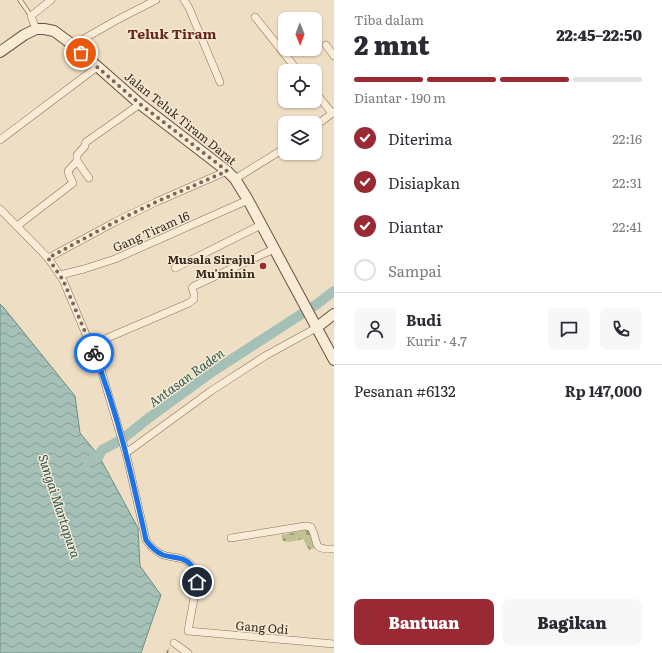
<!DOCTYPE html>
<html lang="id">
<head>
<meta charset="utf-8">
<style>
  body { margin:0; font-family:Literata,serif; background:#f7f7f7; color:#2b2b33; height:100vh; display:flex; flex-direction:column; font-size:15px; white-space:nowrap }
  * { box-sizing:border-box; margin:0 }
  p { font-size:13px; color:#7c7c81 }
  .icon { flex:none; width:22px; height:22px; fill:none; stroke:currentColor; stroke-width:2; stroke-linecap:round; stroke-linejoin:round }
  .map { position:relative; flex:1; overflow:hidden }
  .side { display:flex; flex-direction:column; background:#fff; width:328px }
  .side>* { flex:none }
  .needle { width:26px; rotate:179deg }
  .fabs { position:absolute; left:278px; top:12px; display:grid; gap:8px }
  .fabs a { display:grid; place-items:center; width:44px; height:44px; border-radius:8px; background:#fff; box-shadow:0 1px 3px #0004; font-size:20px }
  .pin { position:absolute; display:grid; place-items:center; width:34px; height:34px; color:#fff; margin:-17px; border:2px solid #fff; border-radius:50%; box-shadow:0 1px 4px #0007 }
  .courier { position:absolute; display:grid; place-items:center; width:40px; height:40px; margin:-20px; border:3px solid #1a73e8; border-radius:50%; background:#fff; color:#222; box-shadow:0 1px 5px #0007 }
  .overview em { font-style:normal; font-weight:800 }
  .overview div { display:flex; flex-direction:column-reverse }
  .overview { display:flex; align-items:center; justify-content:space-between; height:68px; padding:0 20px }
  h1 { font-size:26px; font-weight:800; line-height:30px }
  .bar { display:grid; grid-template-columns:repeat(4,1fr); gap:6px 4px; align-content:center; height:48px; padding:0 20px }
  .bar i { height:5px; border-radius:3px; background:#e1e1e2 }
  .bar .selected { background:#992933 }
  .bar p { grid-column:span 4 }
  .line { display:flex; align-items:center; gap:10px; padding:0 20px; border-top:1px solid #e1e1e2 }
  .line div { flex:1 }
  .round { display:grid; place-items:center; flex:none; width:42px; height:42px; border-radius:8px; background:#f7f7f7 }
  ol { padding:0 20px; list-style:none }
  li { display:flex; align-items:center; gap:12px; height:44px }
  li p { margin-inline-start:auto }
  li .icon { padding:4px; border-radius:50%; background:#992933; color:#fff; stroke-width:4 }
  li:last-child { color:#7c7c81 }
  li i { width:22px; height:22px; border:2px solid #e1e1e2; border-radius:50% }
  .cta { display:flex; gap:8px; margin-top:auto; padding:8px 20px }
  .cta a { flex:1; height:46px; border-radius:8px; background:#992933; color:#fff; font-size:16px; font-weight:800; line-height:46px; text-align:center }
  .cta a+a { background:#f7f7f7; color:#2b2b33 }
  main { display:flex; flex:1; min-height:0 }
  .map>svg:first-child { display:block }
  .cemetery { fill:url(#cemetery-stones) }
  .water { fill:url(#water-waves); stroke:#6c9084 }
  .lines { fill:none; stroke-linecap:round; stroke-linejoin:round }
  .canal { stroke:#a5c1b7; stroke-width:10 }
  .lane-casing { stroke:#896f5a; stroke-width:5 }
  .street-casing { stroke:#896f5a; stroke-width:8 }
  .secondary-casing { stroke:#6b503d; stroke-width:12 }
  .path { stroke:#896f5a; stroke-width:1.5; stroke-dasharray:3 2; stroke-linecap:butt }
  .lane { stroke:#f9ecd7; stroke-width:3.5 }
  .street { stroke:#f9ecd7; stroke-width:7 }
  .secondary { stroke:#f9ecd7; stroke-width:10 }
  .done { stroke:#786858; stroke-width:4; stroke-dasharray:0 7.2 }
  .route { stroke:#1a73e8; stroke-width:5 }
  .poi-dot { fill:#992933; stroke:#f6e9d3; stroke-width:1.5 }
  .labels { text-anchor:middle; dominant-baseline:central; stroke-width:3; stroke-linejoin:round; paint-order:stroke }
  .street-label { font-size:12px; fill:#39291e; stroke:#f6e9d3 }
  .poi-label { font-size:12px; font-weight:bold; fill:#39291e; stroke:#f6e9d3; text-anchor:end }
  .water-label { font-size:13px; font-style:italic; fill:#2d5952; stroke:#f6e9d3 }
  .quarter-label { font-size:14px; font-weight:bold; fill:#66261d; stroke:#f6e9d3 }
</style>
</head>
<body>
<main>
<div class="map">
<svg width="334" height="653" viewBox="0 0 334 653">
  <defs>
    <pattern id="cemetery-stones" width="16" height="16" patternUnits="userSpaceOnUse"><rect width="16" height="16" fill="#c0c296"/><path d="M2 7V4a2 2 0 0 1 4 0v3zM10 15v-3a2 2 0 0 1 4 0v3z" fill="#9d9e7a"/></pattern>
    <pattern id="water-waves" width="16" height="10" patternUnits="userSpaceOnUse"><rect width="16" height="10" fill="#a5c1b7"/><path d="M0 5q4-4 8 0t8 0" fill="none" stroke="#879d94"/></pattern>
  </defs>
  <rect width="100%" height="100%" fill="#eedec3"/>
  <!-- cemetery -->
  <path class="cemetery" d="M310,529L315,548L309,550L303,539L290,542L283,541L281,535Z"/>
  <!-- water -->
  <path class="water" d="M0,304L4,308L75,396L80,433L99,456L138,528L140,566L161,595L141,653H0Z"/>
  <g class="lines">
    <!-- canal -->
    <path class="canal" d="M88,462L99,456L102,450L121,440L150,417L212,372L317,304L334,291"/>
    <defs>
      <path id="lane" d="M20,0L31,16"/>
      <g id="street">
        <path d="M184,0L189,8L220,82"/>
        <path d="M255,17L298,71"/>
        <path d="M36,29L31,16L51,0"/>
        <path d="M73,45L115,21L156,0"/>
        <path d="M326,45L334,56"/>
        <path d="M315,92L332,113"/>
        <path d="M315,126L334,112"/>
        <path d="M0,140L97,67"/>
        <path d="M77,161L89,178"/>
        <path d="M235,179L285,148"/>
        <path d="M0,209L48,258L63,280L101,370L126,453L146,540C151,547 156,552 163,555C169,557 176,557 182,559C192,562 197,572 197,582L188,631L334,644"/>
        <path d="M17,226L73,183L69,175L68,171L77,161V155L85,146V144L86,142L140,104"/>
        <path d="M48,258L115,222L156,202L227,171"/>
        <path d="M175,268L261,225"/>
        <path d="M60,275L84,269L115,259L248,200"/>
        <path d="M91,345L189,303L194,299V294L192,288L194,286L274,249"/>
        <path d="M126,453L211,391L265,356L316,328"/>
        <path d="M231,538L305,526L311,527C320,543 310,550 334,549"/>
        <path d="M174,643L188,653"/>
      </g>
      <g id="secondary">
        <path d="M0,52L24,35L36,29H44L54,31L73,45L140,104L227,171L235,179L248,200L334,360"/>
        <path d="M316,328L334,314"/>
      </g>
    </defs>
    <!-- lane casing -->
    <use href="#lane" class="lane-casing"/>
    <!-- street casing -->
    <use href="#street" class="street-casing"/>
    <!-- secondary casing -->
    <use href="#secondary" class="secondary-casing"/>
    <!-- path -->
    <path class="path" d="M167,653L169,648"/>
    <!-- lane -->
    <use href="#lane" class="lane"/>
    <!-- street -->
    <use href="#street" class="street"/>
    <!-- secondary -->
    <use href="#secondary" class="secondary"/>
  </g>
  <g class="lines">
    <!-- done -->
    <path class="done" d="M81,53L140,104L227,171L156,202L115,222L48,258L63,280L94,353"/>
    <!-- route -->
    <path class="route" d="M94,353C118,413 132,477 146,540C151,547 156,552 163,555C169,557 176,557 182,559C192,562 197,572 197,582"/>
  </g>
  <!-- markers -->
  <circle class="poi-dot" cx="263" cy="266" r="4"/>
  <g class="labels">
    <!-- street labels -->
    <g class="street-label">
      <text transform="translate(181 118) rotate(39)">Jalan Teluk Tiram Darat</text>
      <text transform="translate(151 231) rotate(-24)">Gang Tiram 16</text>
      <text transform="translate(262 627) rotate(5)">Gang Odi</text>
    </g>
    <!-- poi labels -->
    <g class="poi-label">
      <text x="255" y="259">Musala Sirajul<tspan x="255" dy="14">Mu'minin</tspan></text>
    </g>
    <!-- water labels -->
    <g class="water-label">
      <text transform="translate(186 377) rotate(-36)">Antasan Raden</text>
      <text transform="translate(60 506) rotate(72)">Sungai Martapura</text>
    </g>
    <!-- quarter labels -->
    <g class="quarter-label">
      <text x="172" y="33">Teluk Tiram</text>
    </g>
  </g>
</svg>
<div class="fabs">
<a><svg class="needle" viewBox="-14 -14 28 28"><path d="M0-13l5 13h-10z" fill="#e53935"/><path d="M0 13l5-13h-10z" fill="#7c7c81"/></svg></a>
<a><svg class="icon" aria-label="locate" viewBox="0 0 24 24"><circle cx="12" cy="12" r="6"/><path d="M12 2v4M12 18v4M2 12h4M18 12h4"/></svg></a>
<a><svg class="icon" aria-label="layers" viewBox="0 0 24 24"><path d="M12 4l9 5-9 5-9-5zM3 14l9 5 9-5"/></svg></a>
</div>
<div class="pin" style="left:81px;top:53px;background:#ea580c"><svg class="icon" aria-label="bag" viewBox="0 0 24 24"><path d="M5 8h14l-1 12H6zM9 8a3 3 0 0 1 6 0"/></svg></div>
<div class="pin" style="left:197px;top:582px;background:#1f2937"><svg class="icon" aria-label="home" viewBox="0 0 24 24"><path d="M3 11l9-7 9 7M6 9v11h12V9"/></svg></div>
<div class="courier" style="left:94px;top:353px"><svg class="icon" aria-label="bike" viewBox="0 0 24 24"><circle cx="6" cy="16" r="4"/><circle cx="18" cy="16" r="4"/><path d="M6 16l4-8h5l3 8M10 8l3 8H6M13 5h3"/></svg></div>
</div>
<section class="side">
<div class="overview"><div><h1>2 mnt</h1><p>Tiba dalam</p></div><em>22:45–22:50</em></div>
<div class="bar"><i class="selected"></i><i class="selected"></i><i class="selected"></i><i></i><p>Diantar · 190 m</p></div>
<ol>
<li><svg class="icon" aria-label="check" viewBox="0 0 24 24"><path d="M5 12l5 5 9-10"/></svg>Diterima<p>22:16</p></li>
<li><svg class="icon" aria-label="check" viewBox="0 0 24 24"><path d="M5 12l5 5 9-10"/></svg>Disiapkan<p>22:31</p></li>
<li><svg class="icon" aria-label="check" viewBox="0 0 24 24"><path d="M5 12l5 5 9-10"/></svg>Diantar<p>22:41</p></li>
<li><i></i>Sampai</li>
</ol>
<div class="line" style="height:72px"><a class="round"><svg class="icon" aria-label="person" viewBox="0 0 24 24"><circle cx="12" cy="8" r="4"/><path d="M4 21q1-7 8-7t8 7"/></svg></a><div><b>Budi</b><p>Kurir · 4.7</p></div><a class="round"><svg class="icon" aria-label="chat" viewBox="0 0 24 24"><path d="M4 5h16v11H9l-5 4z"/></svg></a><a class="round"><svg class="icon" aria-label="phone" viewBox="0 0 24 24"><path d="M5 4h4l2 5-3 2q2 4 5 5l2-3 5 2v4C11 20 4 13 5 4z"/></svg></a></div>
<div class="line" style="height:52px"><div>Pesanan #6132</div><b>Rp 147,000</b></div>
<div class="cta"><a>Bantuan</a><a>Bagikan</a></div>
</section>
</main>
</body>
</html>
